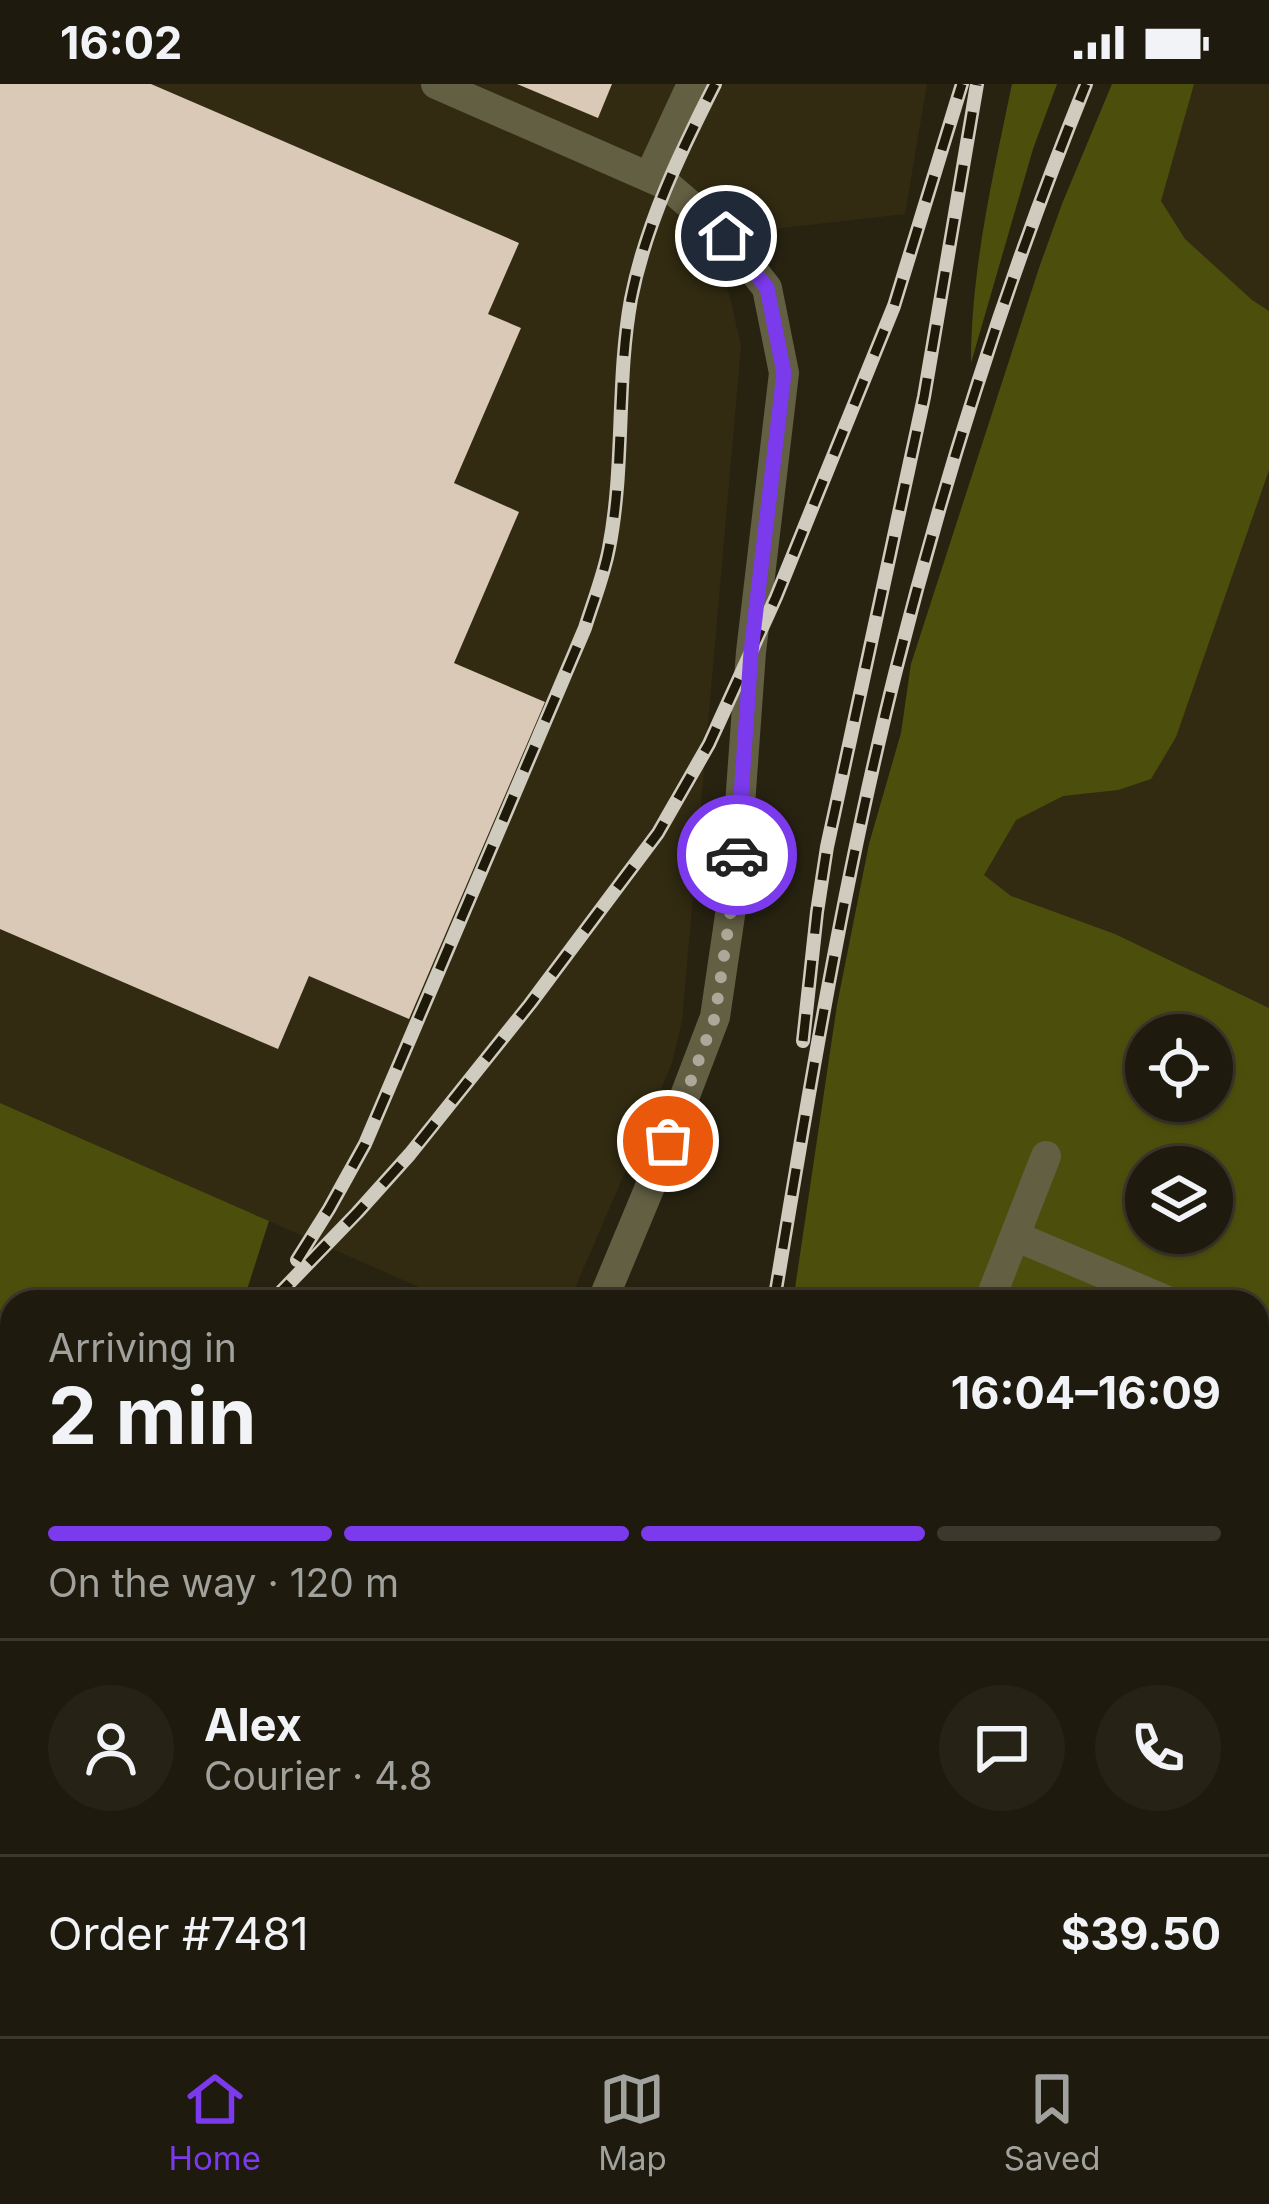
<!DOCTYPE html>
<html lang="en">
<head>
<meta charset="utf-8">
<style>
  body { margin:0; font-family:Inter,sans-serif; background:#262316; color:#f1f3f6; height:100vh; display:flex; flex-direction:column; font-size:45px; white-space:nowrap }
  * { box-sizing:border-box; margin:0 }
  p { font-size:39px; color:#a1a19d }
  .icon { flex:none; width:66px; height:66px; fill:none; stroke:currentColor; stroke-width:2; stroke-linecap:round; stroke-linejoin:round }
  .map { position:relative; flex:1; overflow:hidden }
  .details { position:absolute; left:0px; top:1206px; width:1269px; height:747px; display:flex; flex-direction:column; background:#1e1a0d; border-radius:36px 36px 0 0; box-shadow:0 3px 9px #0004,0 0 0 3px #3c382e }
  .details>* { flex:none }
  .tools { position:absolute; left:1125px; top:930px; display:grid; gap:24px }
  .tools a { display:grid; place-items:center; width:108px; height:108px; border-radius:50%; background:#1e1a0d; box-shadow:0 3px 9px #0004,0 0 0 3px #3c382e; font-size:60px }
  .pin { position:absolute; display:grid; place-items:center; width:102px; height:102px; color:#fff; margin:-51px; border:6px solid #fff; border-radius:50%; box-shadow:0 3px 12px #0007 }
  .courier { position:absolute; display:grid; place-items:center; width:120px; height:120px; margin:-60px; border:9px solid #7c3aed; border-radius:50%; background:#fff; color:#222; box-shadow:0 3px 15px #0007 }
  .headline em { font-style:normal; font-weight:700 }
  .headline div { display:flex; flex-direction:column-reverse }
  .headline { display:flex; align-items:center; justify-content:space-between; height:204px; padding:0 48px }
  h1 { font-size:78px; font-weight:700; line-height:90px }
  .bar { display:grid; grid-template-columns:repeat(4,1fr); gap:18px 12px; align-content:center; height:144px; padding:0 48px }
  .bar i { height:15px; border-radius:9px; background:#3c382e }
  .bar .selected { background:#7c3aed }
  .bar p { grid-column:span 4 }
  .line { display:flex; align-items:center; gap:30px; padding:0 48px; border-top:3px solid #3c382e }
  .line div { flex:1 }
  .round { display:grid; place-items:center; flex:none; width:126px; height:126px; border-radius:63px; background:#262316 }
  .status { display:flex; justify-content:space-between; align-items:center; height:84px; padding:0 60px; background:#1e1a0d; direction:ltr }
  .status svg { height:33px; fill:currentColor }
  .tab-bar { display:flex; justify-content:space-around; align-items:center; height:168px; border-top:3px solid #3c382e; background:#1e1a0d; font-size:33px; color:#a1a19d }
  .tab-bar a { display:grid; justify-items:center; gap:6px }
  .tab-bar .selected { color:#7c3aed }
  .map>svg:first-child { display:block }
  .built { fill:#322b12 }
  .green { fill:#4c4f0c; fill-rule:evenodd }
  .building { fill:#d9c9b6 }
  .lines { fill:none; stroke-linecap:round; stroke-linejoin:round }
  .minor { stroke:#625f43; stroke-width:30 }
  .rail-casing { stroke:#cfccbf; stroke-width:14 }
  .rail { stroke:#1e1908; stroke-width:9; stroke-dasharray:27; stroke-linecap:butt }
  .done { stroke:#aba799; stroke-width:12; stroke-dasharray:0 21.6 }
  .route { stroke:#7c3aed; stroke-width:15 }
</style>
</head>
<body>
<div class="status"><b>16:02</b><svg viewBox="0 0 49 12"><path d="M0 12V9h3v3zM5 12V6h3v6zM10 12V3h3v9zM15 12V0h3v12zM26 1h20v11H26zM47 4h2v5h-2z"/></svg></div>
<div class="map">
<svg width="1269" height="1952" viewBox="0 0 1269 1952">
  <rect width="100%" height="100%" fill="#282311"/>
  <!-- built -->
  <g class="built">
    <path d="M0,0H927L905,130L693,154L710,173L729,209L741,262L682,937L672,979L569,1218H453L0,1019Z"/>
    <path d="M1112,0H1269V924L1115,850L869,760L901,649L911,580L1062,120Z"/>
  </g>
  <!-- green -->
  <g class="green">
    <path d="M1012,0H1057L1033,65L971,279C971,185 993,92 1012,0Z"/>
    <path d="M1112,0H1194L1161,117L1185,155L1252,216L1269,227V386L1176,653L1151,695L1118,706L1063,712L1016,736L984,791L1011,812L1115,850L1269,924V1952H1114L1110,1941H1257V1218H793L837,921L869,760L901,649L911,580L1039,184L1062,120ZM1146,951H1212V1017H1146ZM1146,1083H1212V1149H1146Z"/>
    <path d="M0,1019L269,1137L243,1218H12V1941L0,1952Z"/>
    <path d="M280,1941H637L635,1952H278Z"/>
    <path d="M668,1941H1043L1047,1952H667Z"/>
  </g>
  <!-- building -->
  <g class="building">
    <path d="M0,0H151L519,159L488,230L521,244L454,399L519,428L454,579L545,618L409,935L309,892L278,965L0,845Z"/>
    <path d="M517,0H612L598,34Z"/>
    <path d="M0,1817L12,1819V1855L0,1853Z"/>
    <path d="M9,1879H12V1941H174L172,1952H0Z"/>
  </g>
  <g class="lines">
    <!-- minor -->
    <g class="minor">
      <path d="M436,0L667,101L726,152L767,204L784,289L751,568L734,804L715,933L652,1098L602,1218"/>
      <path d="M649,93L692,0"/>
      <path d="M1015,1152L1170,1218"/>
      <path d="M989,1218L1046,1072"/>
      <path d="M1257,1256L1269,1261"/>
      <path d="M1257,1468L1269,1473"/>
      <path d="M1257,1863L1269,1869"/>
      <path d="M1080,1941L1085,1952"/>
      <path d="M1191,1941L1195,1952"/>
      <path d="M259,1952L260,1941"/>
      <path d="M924,1952L926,1941"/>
    </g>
    <defs>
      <g id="rail">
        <path d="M803,957L817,828L827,763L924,313L977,0"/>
        <path d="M297,1176L329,1125L365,1060L585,544C593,518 604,491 609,464C625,382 616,298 631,215C646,139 680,69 715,0"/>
        <path d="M271,1218L357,1129L410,1070L530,920L658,749L709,660L776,513L894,222L962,0"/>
        <path d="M774,1218C809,1006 844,794 896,586C946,387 1009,190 1086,0"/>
        <path d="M0,1570L12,1544"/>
        <path d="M653,1952L655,1941"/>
      </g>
    </defs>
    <!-- rail casing -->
    <use href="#rail" class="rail-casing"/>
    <!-- rail -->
    <use href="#rail" class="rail"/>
  </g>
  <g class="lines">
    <!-- done -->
    <path class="done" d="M668,1057L715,933L734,804L737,771"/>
    <!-- route -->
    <path class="route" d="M726,152L767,204L784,289L751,568L737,771"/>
  </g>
</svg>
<div class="tools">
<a><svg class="icon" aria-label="locate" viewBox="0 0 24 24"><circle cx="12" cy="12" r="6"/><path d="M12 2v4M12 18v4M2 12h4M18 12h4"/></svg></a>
<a><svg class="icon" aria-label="layers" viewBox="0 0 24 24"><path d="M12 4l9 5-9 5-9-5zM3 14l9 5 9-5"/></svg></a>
</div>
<div class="pin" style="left:668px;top:1057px;background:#ea580c"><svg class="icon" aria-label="bag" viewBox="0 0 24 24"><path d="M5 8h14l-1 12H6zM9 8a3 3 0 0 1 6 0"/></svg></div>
<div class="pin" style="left:726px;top:152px;background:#1f2937"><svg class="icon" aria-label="home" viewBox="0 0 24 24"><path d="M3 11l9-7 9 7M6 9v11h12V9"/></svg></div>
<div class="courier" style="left:737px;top:771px"><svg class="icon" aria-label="car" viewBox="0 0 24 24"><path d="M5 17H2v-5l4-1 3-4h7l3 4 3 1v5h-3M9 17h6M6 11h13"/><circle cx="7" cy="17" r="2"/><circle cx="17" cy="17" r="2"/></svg></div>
<section class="details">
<div class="headline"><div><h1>2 min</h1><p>Arriving in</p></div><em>16:04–16:09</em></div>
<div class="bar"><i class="selected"></i><i class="selected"></i><i class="selected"></i><i></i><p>On the way · 120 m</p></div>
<div class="line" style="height:216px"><a class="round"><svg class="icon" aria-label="person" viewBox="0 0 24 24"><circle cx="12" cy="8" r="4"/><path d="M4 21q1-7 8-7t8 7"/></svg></a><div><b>Alex</b><p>Courier · 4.8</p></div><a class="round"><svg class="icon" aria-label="chat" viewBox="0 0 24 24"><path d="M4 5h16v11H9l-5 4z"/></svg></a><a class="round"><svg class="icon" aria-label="phone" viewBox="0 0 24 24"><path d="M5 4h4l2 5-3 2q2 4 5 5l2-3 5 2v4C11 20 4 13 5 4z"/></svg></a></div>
<div class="line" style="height:156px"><div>Order #7481</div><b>$39.50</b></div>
</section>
</div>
<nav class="tab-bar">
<a class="selected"><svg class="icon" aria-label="home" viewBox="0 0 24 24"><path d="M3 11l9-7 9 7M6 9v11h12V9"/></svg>Home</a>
<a><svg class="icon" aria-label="map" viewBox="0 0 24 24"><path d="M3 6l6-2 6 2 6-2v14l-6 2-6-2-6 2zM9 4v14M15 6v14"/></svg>Map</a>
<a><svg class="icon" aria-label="saved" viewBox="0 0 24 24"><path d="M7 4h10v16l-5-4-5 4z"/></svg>Saved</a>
</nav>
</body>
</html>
